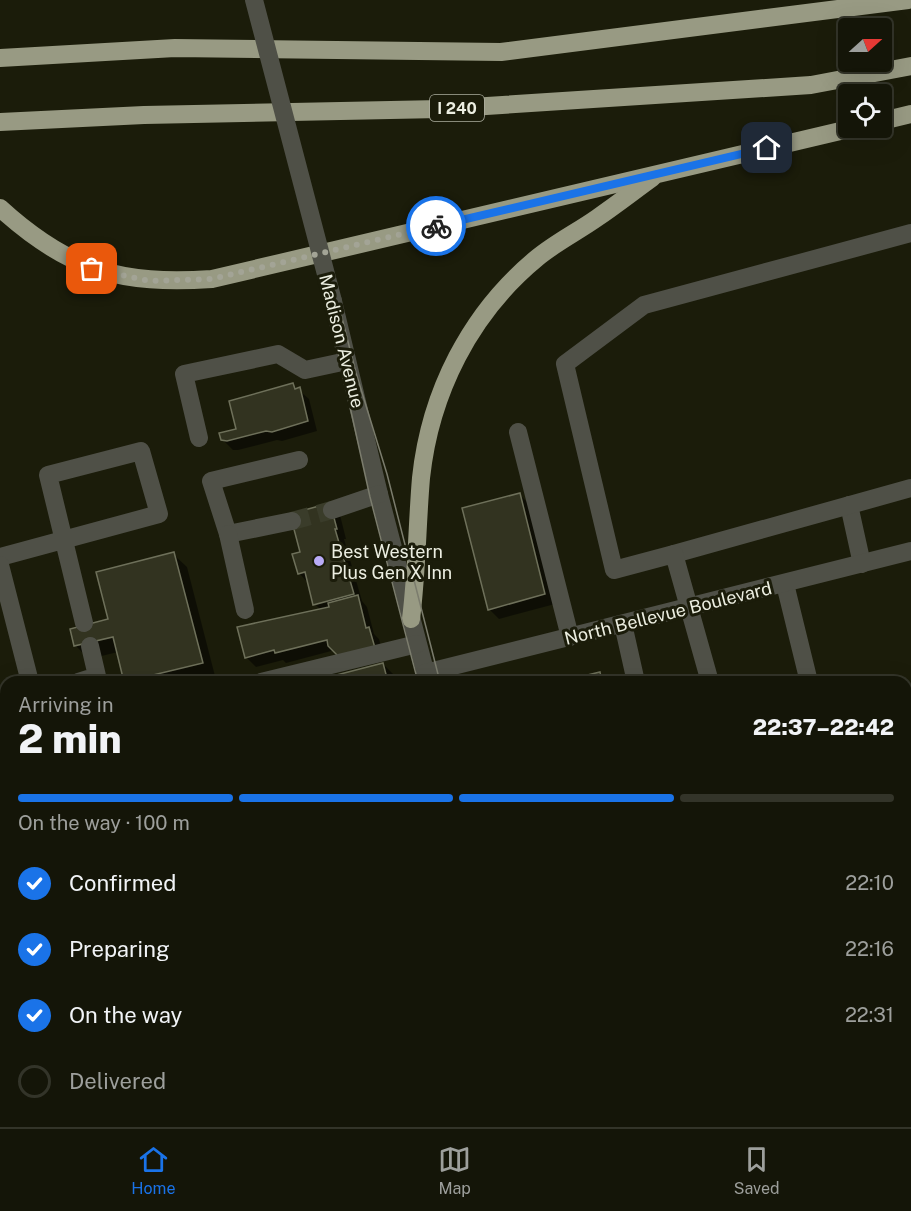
<!DOCTYPE html>
<html lang="en">
<head>
<meta charset="utf-8">
<style>
  body { margin:0; font-family:"Public Sans",sans-serif; background:#212216; color:#f1f3f6; height:100vh; display:flex; flex-direction:column; font-size:22px; white-space:nowrap }
  * { box-sizing:border-box; margin:0 }
  p { font-size:20px; color:#9d9f9c }
  .icon { flex:none; width:33px; height:33px; fill:none; stroke:currentColor; stroke-width:2; stroke-linecap:round; stroke-linejoin:round }
  .map { position:relative; flex:1; overflow:hidden }
  .side { position:absolute; left:0px; top:676px; width:912px; height:452px; display:flex; flex-direction:column; background:#141508; border-radius:18px 18px 0 0; box-shadow:0 6px 24px #0002,0 0 0 2px #333429 }
  .side>* { flex:none }
  .needle { width:39px; rotate:69deg }
  .tools { position:absolute; left:838px; top:18px; display:grid; gap:12px }
  .tools a { display:grid; place-items:center; width:54px; height:54px; border-radius:6px; background:#141508; box-shadow:0 6px 24px #0002,0 0 0 2px #333429; font-size:30px }
  .pin { position:absolute; display:grid; place-items:center; width:51px; height:51px; color:#fff; margin:-26px; border-radius:12px; box-shadow:0 3px 9px #0006 }
  .courier { position:absolute; display:grid; place-items:center; width:60px; height:60px; margin:-30px; border:4px solid #1a73e8; border-radius:50%; background:#fff; color:#222; box-shadow:0 2px 8px #0007 }
  .headline em { font-style:normal; font-weight:800 }
  .headline div { display:flex; flex-direction:column-reverse }
  .headline { display:flex; align-items:center; justify-content:space-between; height:102px; padding:0 18px }
  h1 { font-size:39px; font-weight:800; line-height:45px }
  .bar { display:grid; grid-template-columns:repeat(4,1fr); gap:9px 6px; align-content:center; height:72px; padding:0 18px }
  .bar i { height:8px; border-radius:4px; background:#333429 }
  .bar .on { background:#1a73e8 }
  .bar p { grid-column:span 4 }
  ol { padding:0 18px; list-style:none }
  li { display:flex; align-items:center; gap:18px; height:66px }
  li p { margin-inline-start:auto }
  li .icon { padding:6px; border-radius:50%; background:#1a73e8; color:#fff; stroke-width:4 }
  li:last-child { color:#9d9f9c }
  li i { width:33px; height:33px; border:3px solid #333429; border-radius:50% }
  .dock { display:flex; justify-content:space-around; align-items:center; height:84px; border-top:2px solid #333429; background:#141508; font-size:16px; color:#9d9f9c }
  .dock a { display:grid; justify-items:center; gap:3px }
  .dock .on { color:#1a73e8 }
  .map>svg:first-child { display:block }
  .shadow { fill:#0007 }
  .building { fill:#323320; stroke:#6e705a; stroke-width:1.5 }
  .lines { fill:none; stroke-linecap:round; stroke-linejoin:round }
  .minor-tunnel { stroke:#3a3c2a; stroke-width:18; stroke-dasharray:18 9; stroke-linecap:butt }
  .minor { stroke:#4f5047; stroke-width:18 }
  .highway { stroke:#989a83; stroke-width:18 }
  .tram { stroke:#7b7c6d; stroke-width:1.5 }
  .minor-bridge { stroke:#4f5047; stroke-width:18 }
  .done { stroke:#a3a496; stroke-width:6; stroke-dasharray:0 10.8 }
  .route { stroke:#1a73e8; stroke-width:8 }
  .poi-dot { fill:#b9abf7; stroke:#1b1c0a; stroke-width:2 }
  .labels { text-anchor:middle; dominant-baseline:central; stroke-width:6; stroke-linejoin:round; paint-order:stroke }
  .shield { fill:#1b1c0a; stroke:#adafa0; stroke-width:1.5 }
  .shield-label { font-size:16px; font-weight:bold; fill:#eceee1 }
  .street-label { font-size:18px; fill:#eceee1; stroke:#1b1c0a }
  .poi-label { font-size:18px; fill:#eceee1; stroke:#1b1c0a; text-anchor:start }
</style>
</head>
<body>
<div class="map">
<svg width="911" height="1127" viewBox="0 0 911 1127">
  <rect width="100%" height="100%" fill="#1b1c0a"/>
  <!-- shadow -->
  <g class="shadow">
    <path d="M293,385L309,399L317,431L282,441L277,440L238,450H233L223,440L238,430Z"/>
    <path d="M519,494L529,504L555,604L499,619L489,609Z"/>
    <path d="M292,515H340L346,539H344L362,601L367,607L374,634L379,639L384,658L335,650L286,663L283,660L256,667L246,657L321,610L315,604L309,584L299,573L302,553Z"/>
    <path d="M173,554L187,567L215,676L192,682H126L118,652L89,659L75,645L110,620Z"/>
    <path d="M383,664L393,674L395,682H324L323,680Z"/>
    <path d="M599,674L608,682H569V681Z"/>
    <path d="M911,709V808L906,809V710Z"/>
    <path d="M6,829V886L0,888V830Z"/>
    <path d="M237,1122H352V1127H238Z"/>
    <path d="M591,1122H620L621,1127L596,1126Z"/>
    <path d="M668,1122H724L726,1127H671Z"/>
  </g>
  <!-- building -->
  <g class="building">
    <path d="M293,383L295,389L300,387L308,421L272,432L266,431L227,441L221,440L219,433L236,429L229,401Z"/>
    <path d="M520,493L545,594L488,610L462,508Z"/>
    <path d="M330,503L337,529H335L354,594L313,605L305,572L298,574L292,554L300,552L290,514Z"/>
    <path d="M174,552L203,663L124,682L113,637L74,646L70,629L108,619L96,572Z"/>
    <path d="M358,595L366,628L369,627L375,648L339,657L328,646L327,640L275,653L274,650L245,658L237,627L329,607L328,603Z"/>
    <path d="M383,663L388,682H322L321,679Z"/>
    <path d="M600,672L602,682H568L567,680Z"/>
    <path d="M911,708V792L906,793V709Z"/>
    <path d="M6,827V874L0,875V829Z"/>
    <path d="M236,1122H341V1127H237Z"/>
    <path d="M667,1122H715L716,1127H679L677,1123L668,1126Z"/>
  </g>
  <g class="lines">
    <!-- minor-tunnel -->
    <path class="minor-tunnel" d="M292,521L332,510"/>
    <!-- minor -->
    <g class="minor">
      <path d="M333,301L379,494L428,682"/>
      <path d="M518,432L570,637"/>
      <path d="M199,438L184,374L278,354L305,370L347,361"/>
      <path d="M849,505L862,564"/>
      <path d="M332,510L379,494"/>
      <path d="M292,521L228,534L211,481L299,460"/>
      <path d="M228,534L245,610"/>
      <path d="M674,554L911,488"/>
      <path d="M0,557L159,514L141,451L48,475L84,623"/>
      <path d="M0,565L30,682"/>
      <path d="M785,584L809,682"/>
      <path d="M623,624L636,682"/>
      <path d="M425,673L911,551"/>
      <path d="M78,682L97,676L90,646"/>
      <path d="M261,682L417,644"/>
      <path d="M710,682L674,554L614,570L565,364L644,305L911,233"/>
      <path d="M0,898L6,896"/>
      <path d="M0,962L6,960"/>
      <path d="M0,1015L6,1013"/>
      <path d="M906,1063L911,1083"/>
      <path d="M0,1089L6,1088"/>
      <path d="M61,1122L63,1127"/>
      <path d="M380,1122L382,1127"/>
      <path d="M450,1122L451,1127"/>
      <path d="M542,1122L543,1127"/>
      <path d="M760,1122L761,1127"/>
      <path d="M829,1122L831,1127"/>
      <path d="M880,1122L881,1127"/>
    </g>
    <!-- highway -->
    <g class="highway">
      <path d="M0,58L175,48L501,52L908,0"/>
      <path d="M882,121L911,114"/>
      <path d="M0,122L144,115L440,109L811,85L911,66"/>
      <path d="M0,208C69,271 121,285 212,279L853,128"/>
      <path d="M411,619C417,572 417,525 421,478C430,393 470,313 537,258C555,243 577,232 597,218C616,205 634,191 652,178"/>
    </g>
    <!-- tram -->
    <g class="tram">
      <path d="M248,0L327,303L370,497L418,682"/>
      <path d="M261,0L356,373L387,474L440,682"/>
      <path d="M531,1122L532,1127"/>
      <path d="M553,1122L554,1127"/>
    </g>
    <!-- minor-bridge -->
    <path class="minor-bridge" d="M254,0L333,301"/>
  </g>
  <g class="lines">
    <!-- done -->
    <path class="done" d="M92,269L150,281L212,279L436,226"/>
    <!-- route -->
    <path class="route" d="M436,226L767,148"/>
  </g>
  <!-- markers -->
  <circle class="poi-dot" cx="319" cy="561" r="6"/>
  <g class="labels">
    <!-- shield labels -->
    <rect class="shield" x="430" y="95" width="54" height="26" rx="4.5"/>
    <g class="shield-label">
      <text x="457" y="108">I 240</text>
    </g>
    <!-- street labels -->
    <g class="street-label">
      <text transform="translate(342 341) rotate(76)">Madison Avenue</text>
      <text transform="translate(668 613) rotate(-14)">North Bellevue Boulevard</text>
    </g>
    <!-- poi labels -->
    <g class="poi-label">
      <text x="331" y="551">Best Western<tspan x="331" dy="21">Plus Gen X Inn</tspan></text>
    </g>
  </g>
</svg>
<div class="tools">
<a><svg class="needle" viewBox="-14 -14 28 28"><path d="M0-13l5 13h-10z" fill="#e53935"/><path d="M0 13l5-13h-10z" fill="#9d9f9c"/></svg></a>
<a><svg class="icon" aria-label="locate" viewBox="0 0 24 24"><circle cx="12" cy="12" r="6"/><path d="M12 2v4M12 18v4M2 12h4M18 12h4"/></svg></a>
</div>
<div class="pin" style="left:92px;top:269px;background:#ea580c"><svg class="icon" aria-label="bag" viewBox="0 0 24 24"><path d="M5 8h14l-1 12H6zM9 8a3 3 0 0 1 6 0"/></svg></div>
<div class="pin" style="left:767px;top:148px;background:#1f2937"><svg class="icon" aria-label="home" viewBox="0 0 24 24"><path d="M3 11l9-7 9 7M6 9v11h12V9"/></svg></div>
<div class="courier" style="left:436px;top:226px"><svg class="icon" aria-label="bike" viewBox="0 0 24 24"><circle cx="6" cy="16" r="4"/><circle cx="18" cy="16" r="4"/><path d="M6 16l4-8h5l3 8M10 8l3 8H6M13 5h3"/></svg></div>
<section class="side">
<div class="headline"><div><h1>2 min</h1><p>Arriving in</p></div><em>22:37–22:42</em></div>
<div class="bar"><i class="on"></i><i class="on"></i><i class="on"></i><i></i><p>On the way · 100 m</p></div>
<ol>
<li><svg class="icon" aria-label="check" viewBox="0 0 24 24"><path d="M5 12l5 5 9-10"/></svg>Confirmed<p>22:10</p></li>
<li><svg class="icon" aria-label="check" viewBox="0 0 24 24"><path d="M5 12l5 5 9-10"/></svg>Preparing<p>22:16</p></li>
<li><svg class="icon" aria-label="check" viewBox="0 0 24 24"><path d="M5 12l5 5 9-10"/></svg>On the way<p>22:31</p></li>
<li><i></i>Delivered</li>
</ol>
</section>
</div>
<nav class="dock">
<a class="on"><svg class="icon" aria-label="home" viewBox="0 0 24 24"><path d="M3 11l9-7 9 7M6 9v11h12V9"/></svg>Home</a>
<a><svg class="icon" aria-label="map" viewBox="0 0 24 24"><path d="M3 6l6-2 6 2 6-2v14l-6 2-6-2-6 2zM9 4v14M15 6v14"/></svg>Map</a>
<a><svg class="icon" aria-label="saved" viewBox="0 0 24 24"><path d="M7 4h10v16l-5-4-5 4z"/></svg>Saved</a>
</nav>
</body>
</html>
